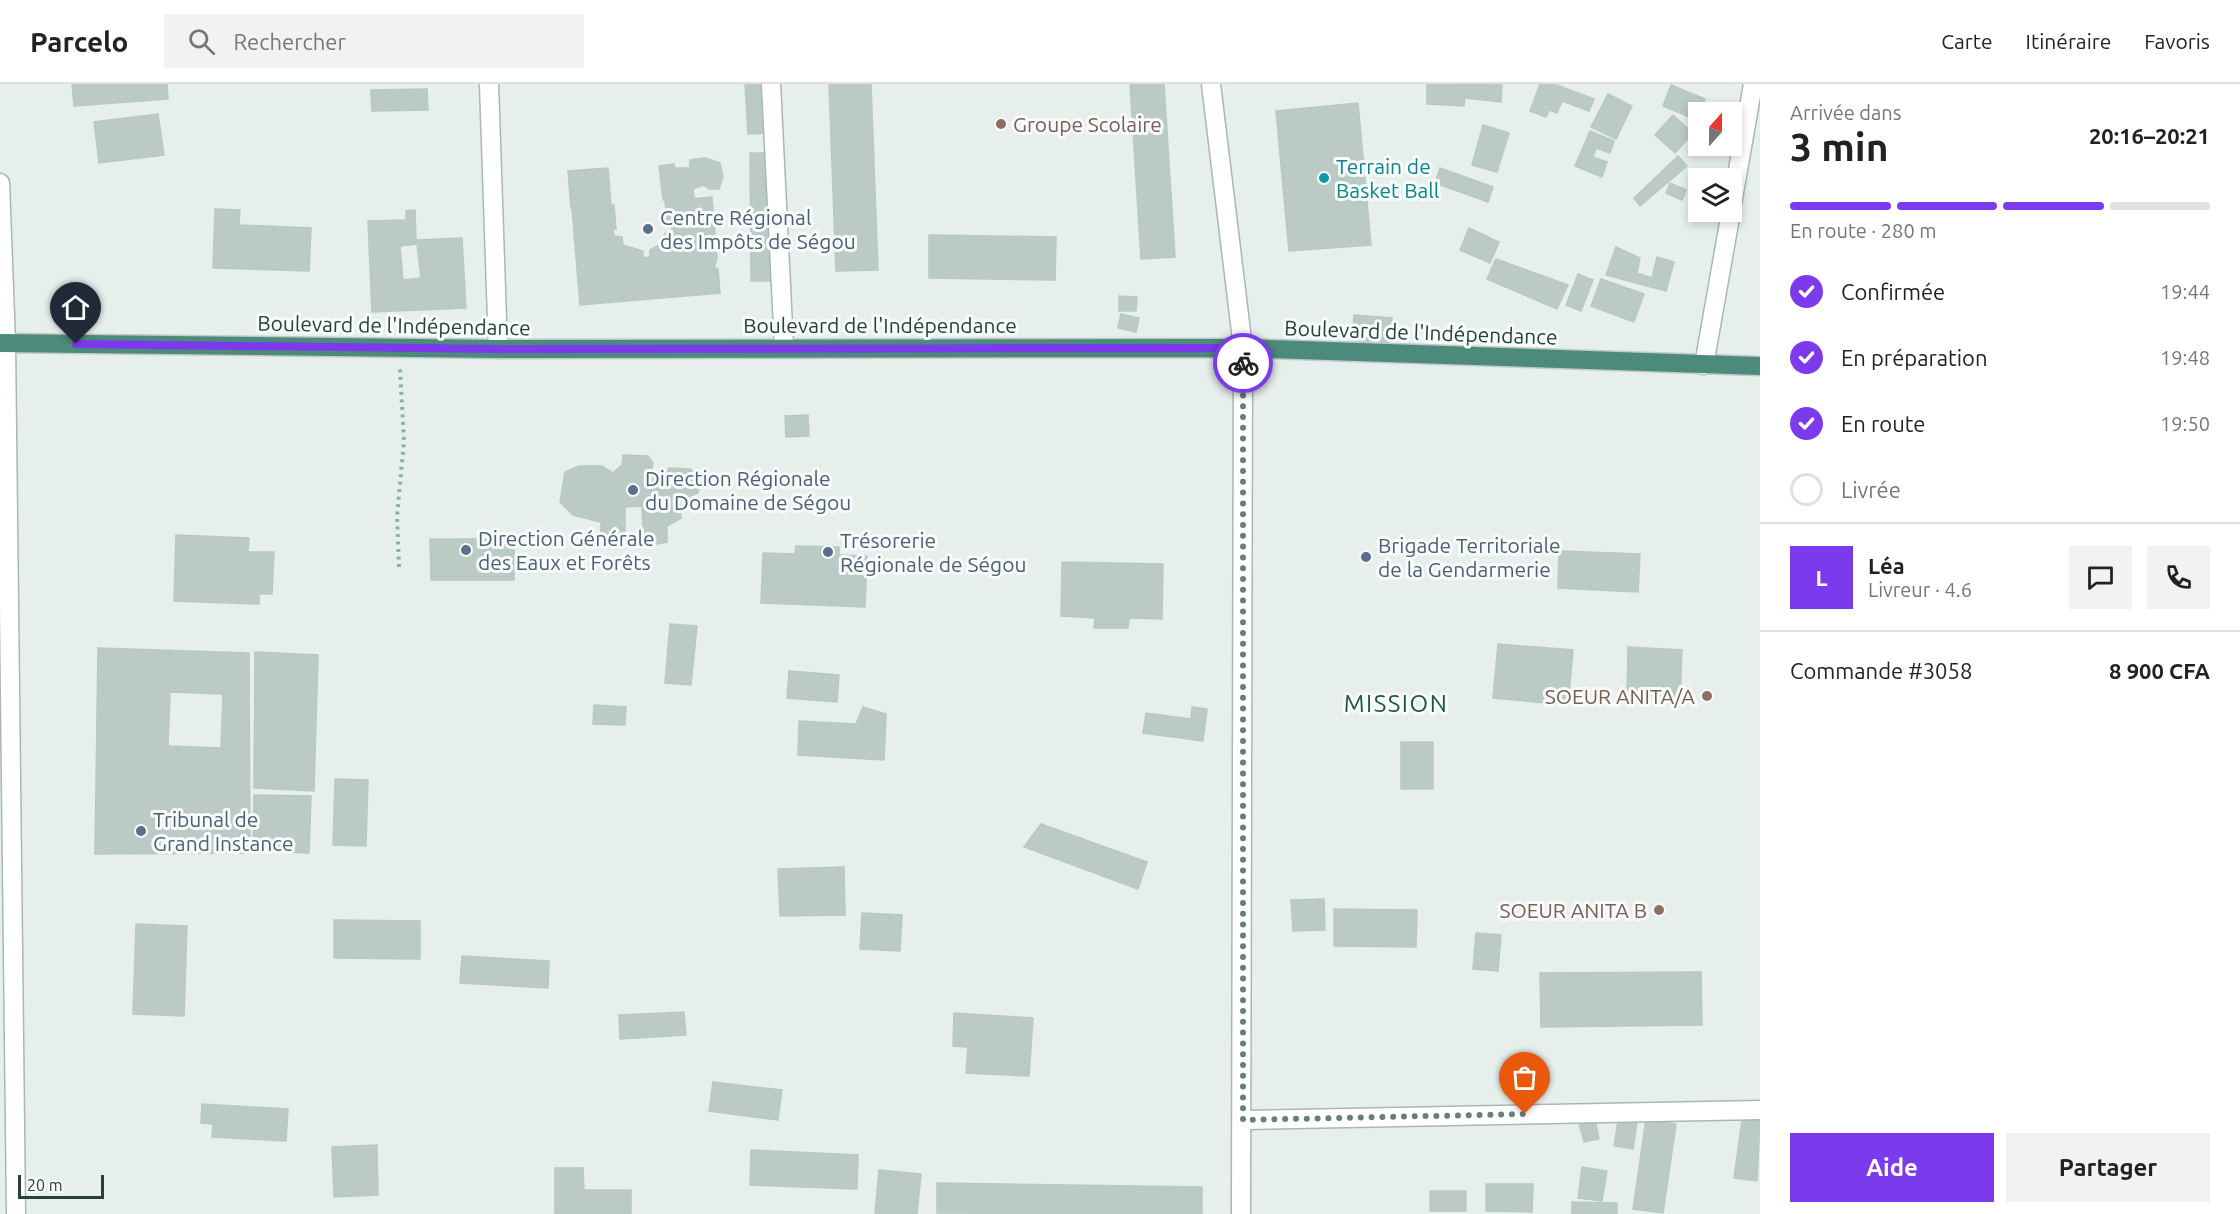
<!DOCTYPE html>
<html lang="fr">
<head>
<meta charset="utf-8">
<style>
  body { margin:0; font-family:Ubuntu,sans-serif; background:#f2f2f2; color:#222; height:100vh; display:flex; flex-direction:column; font-size:22px; white-space:nowrap }
  * { box-sizing:border-box; margin:0 }
  p { font-size:20px; color:#767676 }
  .icon { flex:none; width:33px; height:33px; fill:none; stroke:currentColor; stroke-width:2; stroke-linecap:round; stroke-linejoin:round }
  .map { position:relative; flex:1; overflow:hidden }
  .side { display:flex; flex-direction:column; background:#fff; width:480px }
  .side>* { flex:none }
  .needle { width:39px; rotate:21deg }
  .fabs { position:absolute; left:1688px; top:18px; display:grid; gap:12px }
  .fabs a { display:grid; place-items:center; width:54px; height:54px; border-radius:0px; background:#fff; box-shadow:0 3px 9px #0003; font-size:30px }
  .scale { position:absolute; left:18px; bottom:15px; width:86px; box-sizing:border-box; padding-left:6px; border:3px solid #24423a; border-top:0; font-size:16px; line-height:21px; white-space:nowrap; color:#24423a; -webkit-text-stroke:4px #f7fbf9; paint-order:stroke }
  .pin { position:absolute; display:grid; place-items:center; width:51px; height:51px; color:#fff; margin:-62px -26px; border-radius:50% 50% 50% 0; rotate:-45deg; box-shadow:0 0 6px #0007 }
  .pin .icon { rotate:45deg }
  .courier { position:absolute; display:grid; place-items:center; width:60px; height:60px; margin:-30px; border:4px solid #7c3aed; border-radius:50%; background:#fff; color:#222; box-shadow:0 2px 8px #0007 }
  .head em { font-style:normal; font-weight:600 }
  .head div { display:flex; flex-direction:column-reverse }
  .head { display:flex; align-items:center; justify-content:space-between; height:102px; padding:0 30px }
  h1 { font-size:39px; font-weight:600; line-height:45px }
  .bar { display:grid; grid-template-columns:repeat(4,1fr); gap:9px 6px; align-content:center; height:72px; padding:0 30px }
  .bar i { height:8px; border-radius:4px; background:#e0e0e0 }
  .bar .on { background:#7c3aed }
  .bar p { grid-column:span 4 }
  .line { display:flex; align-items:center; gap:15px; padding:0 30px; border-top:2px solid #e0e0e0 }
  .line div { flex:1 }
  .round { display:grid; place-items:center; flex:none; width:63px; height:63px; border-radius:0px; background:#f2f2f2 }
  ol { padding:0 30px; list-style:none }
  li { display:flex; align-items:center; gap:18px; height:66px }
  li p { margin-inline-start:auto }
  li .icon { padding:6px; border-radius:50%; background:#7c3aed; color:#fff; stroke-width:4 }
  li:last-child { color:#767676 }
  li i { width:33px; height:33px; border:3px solid #e0e0e0; border-radius:50% }
  .button { display:flex; gap:12px; margin-top:auto; padding:12px 30px }
  .button a { flex:1; height:69px; border-radius:0px; background:#7c3aed; color:#fff; font-size:24px; font-weight:600; line-height:69px; text-align:center }
  .button a+a { background:#f2f2f2; color:#222 }
  header { display:flex; align-items:center; gap:36px; box-sizing:border-box; height:84px; padding:0 30px; background:#fff; border-bottom:2px solid #e0e0e0 }
  header strong { font-size:28px }
  nav { display:flex; gap:33px; margin-inline-start:auto; font-size:21px }
  .search { width:420px; height:54px; background:#f2f2f2; display:flex; align-items:center; gap:15px; box-sizing:border-box; padding:0 21px; border-radius:0px; color:#767676; font-size:22px }
  main { display:flex; flex:1; min-height:0 }
  .map>svg:first-child { display:block }
  .building { fill:#bbcac4; stroke:#b8c9c2; stroke-width:1.5; fill-rule:evenodd }
  .lines { fill:none; stroke-linecap:round; stroke-linejoin:round }
  .minor-casing { stroke:#a8b8b2; stroke-width:21 }
  .trunk-casing { stroke:#c2cac8; stroke-width:21 }
  .path { stroke:#86b3a5; stroke-width:4; stroke-dasharray:3 4.5; stroke-linecap:butt }
  .minor { stroke:#fff; stroke-width:18 }
  .trunk { stroke:#4c8a7c; stroke-width:18 }
  .done { stroke:#687f78; stroke-width:6; stroke-dasharray:0 10.8 }
  .route { stroke:#7c3aed; stroke-width:8 }
  .education-dot { fill:#8d6e63; stroke:#f7fbf9; stroke-width:2 }
  .culture-dot { fill:#0f9aa8; stroke:#f7fbf9; stroke-width:2 }
  .service-dot { fill:#5c6f8a; stroke:#f7fbf9; stroke-width:2 }
  .labels { text-anchor:middle; dominant-baseline:central; stroke-width:6; stroke-linejoin:round; paint-order:stroke }
  .education-label { font-size:21px; fill:#785e54; stroke:#f7fbf9; text-anchor:end }
  .culture-label { font-size:21px; fill:#0d838f; stroke:#f7fbf9; text-anchor:start }
  .service-label { font-size:21px; fill:#4e5e75; stroke:#f7fbf9; text-anchor:start }
  .street-label { font-size:21px; fill:#24423a; stroke:#f7fbf9 }
  .quarter-label { font-size:24px; letter-spacing:1.5px; fill:#1f5548; stroke:#f7fbf9 }
</style>
</head>
<body>
<header>
<strong>Parcelo</strong>
<div class="search"><svg class="icon" aria-label="search" viewBox="0 0 24 24"><circle cx="10" cy="10" r="6"/><path d="M15 15l6 6"/></svg>Rechercher</div>
<nav><a>Carte</a><a>Itinéraire</a><a>Favoris</a></nav>
</header>
<main>
<div class="map">
<svg width="1760" height="1130" viewBox="0 0 1760 1130">
  <rect width="100%" height="100%" fill="#e6efeb"/>
  <!-- building -->
  <g class="building">
    <path d="M72,0H167L168,15L74,22Z"/>
    <path d="M745,0H767L770,49L748,50Z"/>
    <path d="M829,0H871L878,186L836,187Z"/>
    <path d="M1130,0H1164L1175,173L1141,175Z"/>
    <path d="M1427,0L1502,1L1501,18L1465,14L1464,22L1427,20Z"/>
    <path d="M1540,0H1554L1594,15L1589,27L1562,17L1557,29L1549,26L1546,33L1530,27Z"/>
    <path d="M1671,1L1705,15L1697,36L1663,22Z"/>
    <path d="M427,5L428,26L372,27L371,6Z"/>
    <path d="M1608,10L1632,22L1616,55L1591,43Z"/>
    <path d="M1358,19L1371,161L1289,167L1276,27Z"/>
    <path d="M158,30L164,71L99,79L94,38Z"/>
    <path d="M1673,31L1693,49L1675,69L1655,51Z"/>
    <path d="M1483,41L1509,49L1497,88L1472,81Z"/>
    <path d="M1590,47L1614,57L1610,69L1596,64L1593,73L1607,78L1602,93L1575,82Z"/>
    <path d="M750,69H772L777,197H751Z"/>
    <path d="M1678,72L1687,82L1640,122L1634,114Z"/>
    <path d="M705,74L720,79L723,92L719,105H709L704,101L693,105L694,113L663,116L659,82L674,80L675,84H690V76Z"/>
    <path d="M608,84L611,121L571,124L568,87Z"/>
    <path d="M1440,84L1493,103L1488,118L1435,99Z"/>
    <path d="M1670,99L1686,106L1682,116L1666,109Z"/>
    <path d="M712,113L717,175L714,183L718,185L720,209L580,221L572,124L614,121L616,145H613L614,152L622,153L623,161L643,167V174L650,173V166L659,161L666,148L671,150L672,141L667,140L665,117Z"/>
    <path d="M215,125L240,126L239,141L311,144L309,187L213,184Z"/>
    <path d="M415,126L416,156L462,154L466,224L372,228L368,137L406,136V127ZM417,160L421,194L403,196L400,162Z"/>
    <path d="M1469,144L1499,158L1490,179L1460,166Z"/>
    <path d="M929,151L1056,153L1055,196L929,194Z"/>
    <path d="M1616,163L1640,174L1637,189L1652,194L1657,173L1674,178L1666,207L1606,191Z"/>
    <path d="M1496,175L1568,201L1557,225L1487,195Z"/>
    <path d="M1578,190L1593,196L1581,227L1566,221Z"/>
    <path d="M1601,195L1644,210L1634,238L1591,222Z"/>
    <path d="M1119,212L1137,213L1136,227H1119Z"/>
    <path d="M1121,230L1139,234L1136,248L1118,244Z"/>
    <path d="M1354,231L1392,234L1389,272L1351,269Z"/>
    <path d="M808,331L809,352L786,353L785,332Z"/>
    <path d="M623,371L648,372L653,379L651,390H666L669,384L690,385L702,394L698,409L680,416L681,434L667,442V458L644,462L642,422L625,423V460H601V438L573,431L560,418L565,388L579,382H602L613,389L622,381Z"/>
    <path d="M176,451L249,454L248,468H274L272,510H259V520L174,517Z"/>
    <path d="M430,455H514V496H431Z"/>
    <path d="M796,462L839,463V471L867,472L865,523L761,519L763,469L795,470Z"/>
    <path d="M1559,467L1640,470L1638,508L1558,504Z"/>
    <path d="M1062,478L1163,480L1162,535L1129,534L1128,544H1094L1095,534L1061,532Z"/>
    <path d="M670,540L697,542L691,601L665,599Z"/>
    <path d="M1498,560L1573,566L1568,621L1493,614Z"/>
    <path d="M1628,563L1682,566L1680,614L1627,611Z"/>
    <path d="M98,564L249,569L250,769L95,770ZM170,608L223,610L221,664L168,662Z"/>
    <path d="M255,568L318,571L314,707L254,704Z"/>
    <path d="M789,587L839,591L837,618L787,614Z"/>
    <path d="M594,621L626,623L625,641L593,640Z"/>
    <path d="M863,623L886,630L884,676L798,671L799,637L856,640Z"/>
    <path d="M1192,623L1207,625L1203,657L1143,649L1146,629L1191,635Z"/>
    <rect x="1401" y="658" width="32" height="47"/>
    <path d="M335,695L368,696L366,762L333,761Z"/>
    <path d="M254,711L311,712L309,769L253,767Z"/>
    <path d="M1041,740L1147,778L1138,805L1024,763Z"/>
    <path d="M844,783L845,831L780,832L778,785Z"/>
    <path d="M1324,815L1325,846L1293,847L1291,816Z"/>
    <path d="M1334,825L1417,826L1416,863L1334,862Z"/>
    <path d="M862,829L902,831L900,867L860,865Z"/>
    <path d="M334,836L420,837V875L334,874Z"/>
    <path d="M136,840L187,842L184,932L133,930Z"/>
    <path d="M1476,849L1501,851L1498,887L1473,885Z"/>
    <path d="M462,872L549,877L548,904L460,899Z"/>
    <path d="M1701,888L1702,941L1541,943L1540,889Z"/>
    <path d="M684,928L686,951L620,955L619,931Z"/>
    <path d="M954,929L1033,934L1029,992L966,989L968,963L953,962Z"/>
    <path d="M713,998L782,1006L778,1036L709,1027Z"/>
    <path d="M202,1020L288,1025L286,1057L212,1053L213,1040L201,1039Z"/>
    <path d="M1646,1035L1676,1040L1663,1129L1633,1125Z"/>
    <path d="M1595,1036L1599,1055L1584,1058L1579,1039Z"/>
    <path d="M1742,1036H1760L1757,1097L1734,1094Z"/>
    <path d="M1618,1037L1637,1039L1633,1065L1614,1062Z"/>
    <path d="M377,1061L378,1111L334,1113L332,1063Z"/>
    <path d="M751,1066L858,1071L857,1105L750,1101Z"/>
    <path d="M1582,1083L1607,1087L1602,1117L1578,1114Z"/>
    <path d="M555,1084H583L584,1106H631V1130H555Z"/>
    <path d="M879,1086L921,1090L917,1130H875Z"/>
    <path d="M937,1099L1202,1103V1130L937,1129Z"/>
    <path d="M1486,1100H1533L1532,1128L1486,1127Z"/>
    <rect x="1430" y="1107" width="36" height="20"/>
    <path d="M1572,1118L1617,1119V1130H1572Z"/>
  </g>
  <g class="lines">
    <defs>
      <g id="minor">
        <path d="M489,0L498,265"/>
        <path d="M771,0L784,263"/>
        <path d="M1211,0L1243,264L1241,1130"/>
        <path d="M0,99L6,259L16,1130"/>
        <path d="M1731,126L1753,0"/>
        <path d="M1704,281L1731,128"/>
        <path d="M1243,1036L1760,1026"/>
      </g>
      <path id="trunk" d="M0,259L498,265L1243,264L1760,282"/>
    </defs>
    <!-- minor casing -->
    <use href="#minor" class="minor-casing"/>
    <!-- trunk casing -->
    <use href="#trunk" class="trunk-casing"/>
    <!-- path -->
    <path class="path" d="M399,483L397,432L404,357L400,285"/>
    <!-- minor -->
    <use href="#minor" class="minor"/>
    <!-- trunk -->
    <use href="#trunk" class="trunk"/>
  </g>
  <g class="lines">
    <!-- done -->
    <path class="done" d="M1243,279V1036L1525,1030"/>
    <!-- route -->
    <path class="route" d="M76,260L498,265L1243,264V279"/>
  </g>
  <!-- markers -->
  <g class="education-dot">
    <circle cx="1001" cy="40" r="6"/>
    <circle cx="1707" cy="612" r="6"/>
    <circle cx="1659" cy="826" r="6"/>
  </g>
  <circle class="culture-dot" cx="1324" cy="94" r="6"/>
  <g class="service-dot">
    <circle cx="648" cy="145" r="6"/>
    <circle cx="633" cy="406" r="6"/>
    <circle cx="466" cy="466" r="6"/>
    <circle cx="828" cy="468" r="6"/>
    <circle cx="1366" cy="473" r="6"/>
    <circle cx="141" cy="747" r="6"/>
  </g>
  <g class="labels">
    <!-- education labels -->
    <g class="education-label">
      <text x="1013" y="40" text-anchor="start">Groupe Scolaire</text>
      <text x="1695" y="612">SOEUR ANITA/A</text>
      <text x="1647" y="826">SOEUR ANITA B</text>
    </g>
    <!-- culture labels -->
    <g class="culture-label">
      <text x="1336" y="82">Terrain de<tspan x="1336" dy="24">Basket Ball</tspan></text>
    </g>
    <!-- service labels -->
    <g class="service-label">
      <text x="660" y="133">Centre Régional<tspan x="660" dy="24">des Impôts de Ségou</tspan></text>
      <text x="645" y="394">Direction Régionale<tspan x="645" dy="24">du Domaine de Ségou</tspan></text>
      <text x="478" y="454">Direction Générale<tspan x="478" dy="24">des Eaux et Forêts</tspan></text>
      <text x="840" y="456">Trésorerie<tspan x="840" dy="24">Régionale de Ségou</tspan></text>
      <text x="1378" y="461">Brigade Territoriale<tspan x="1378" dy="24">de la Gendarmerie</tspan></text>
      <text x="153" y="735">Tribunal de<tspan x="153" dy="24">Grand Instance</tspan></text>
    </g>
    <!-- street labels -->
    <g class="street-label">
      <text transform="translate(394 241) rotate(1)">Boulevard de l'Indépendance</text>
      <text x="880" y="241">Boulevard de l'Indépendance</text>
      <text transform="translate(1421 248) rotate(2)">Boulevard de l'Indépendance</text>
    </g>
    <!-- quarter labels -->
    <g class="quarter-label">
      <text x="1396" y="619">MISSION</text>
    </g>
  </g>
</svg>
<div class="fabs">
<a><svg class="needle" viewBox="-14 -14 28 28"><path d="M0-13l5 13h-10z" fill="#e53935"/><path d="M0 13l5-13h-10z" fill="#767676"/></svg></a>
<a><svg class="icon" aria-label="layers" viewBox="0 0 24 24"><path d="M12 4l9 5-9 5-9-5zM3 14l9 5 9-5"/></svg></a>
</div>
<div class="scale">20 m</div>
<div class="pin" style="left:1525px;top:1030px;background:#ea580c"><svg class="icon" aria-label="bag" viewBox="0 0 24 24"><path d="M5 8h14l-1 12H6zM9 8a3 3 0 0 1 6 0"/></svg></div>
<div class="pin" style="left:76px;top:260px;background:#1f2937"><svg class="icon" aria-label="home" viewBox="0 0 24 24"><path d="M3 11l9-7 9 7M6 9v11h12V9"/></svg></div>
<div class="courier" style="left:1243px;top:279px"><svg class="icon" aria-label="bike" viewBox="0 0 24 24"><circle cx="6" cy="16" r="4"/><circle cx="18" cy="16" r="4"/><path d="M6 16l4-8h5l3 8M10 8l3 8H6M13 5h3"/></svg></div>
</div>
<section class="side">
<div class="head"><div><h1>3 min</h1><p>Arrivée dans</p></div><em>20:16–20:21</em></div>
<div class="bar"><i class="on"></i><i class="on"></i><i class="on"></i><i></i><p>En route · 280 m</p></div>
<ol>
<li><svg class="icon" aria-label="check" viewBox="0 0 24 24"><path d="M5 12l5 5 9-10"/></svg>Confirmée<p>19:44</p></li>
<li><svg class="icon" aria-label="check" viewBox="0 0 24 24"><path d="M5 12l5 5 9-10"/></svg>En préparation<p>19:48</p></li>
<li><svg class="icon" aria-label="check" viewBox="0 0 24 24"><path d="M5 12l5 5 9-10"/></svg>En route<p>19:50</p></li>
<li><i></i>Livrée</li>
</ol>
<div class="line" style="height:108px"><b class="round" style="background:#7c3aed;color:#fff">L</b><div><b>Léa</b><p>Livreur · 4.6</p></div><a class="round"><svg class="icon" aria-label="chat" viewBox="0 0 24 24"><path d="M4 5h16v11H9l-5 4z"/></svg></a><a class="round"><svg class="icon" aria-label="phone" viewBox="0 0 24 24"><path d="M5 4h4l2 5-3 2q2 4 5 5l2-3 5 2v4C11 20 4 13 5 4z"/></svg></a></div>
<div class="line" style="height:78px"><div>Commande #3058</div><b>8 900 CFA</b></div>
<div class="button"><a>Aide</a><a>Partager</a></div>
</section>
</main>
</body>
</html>
